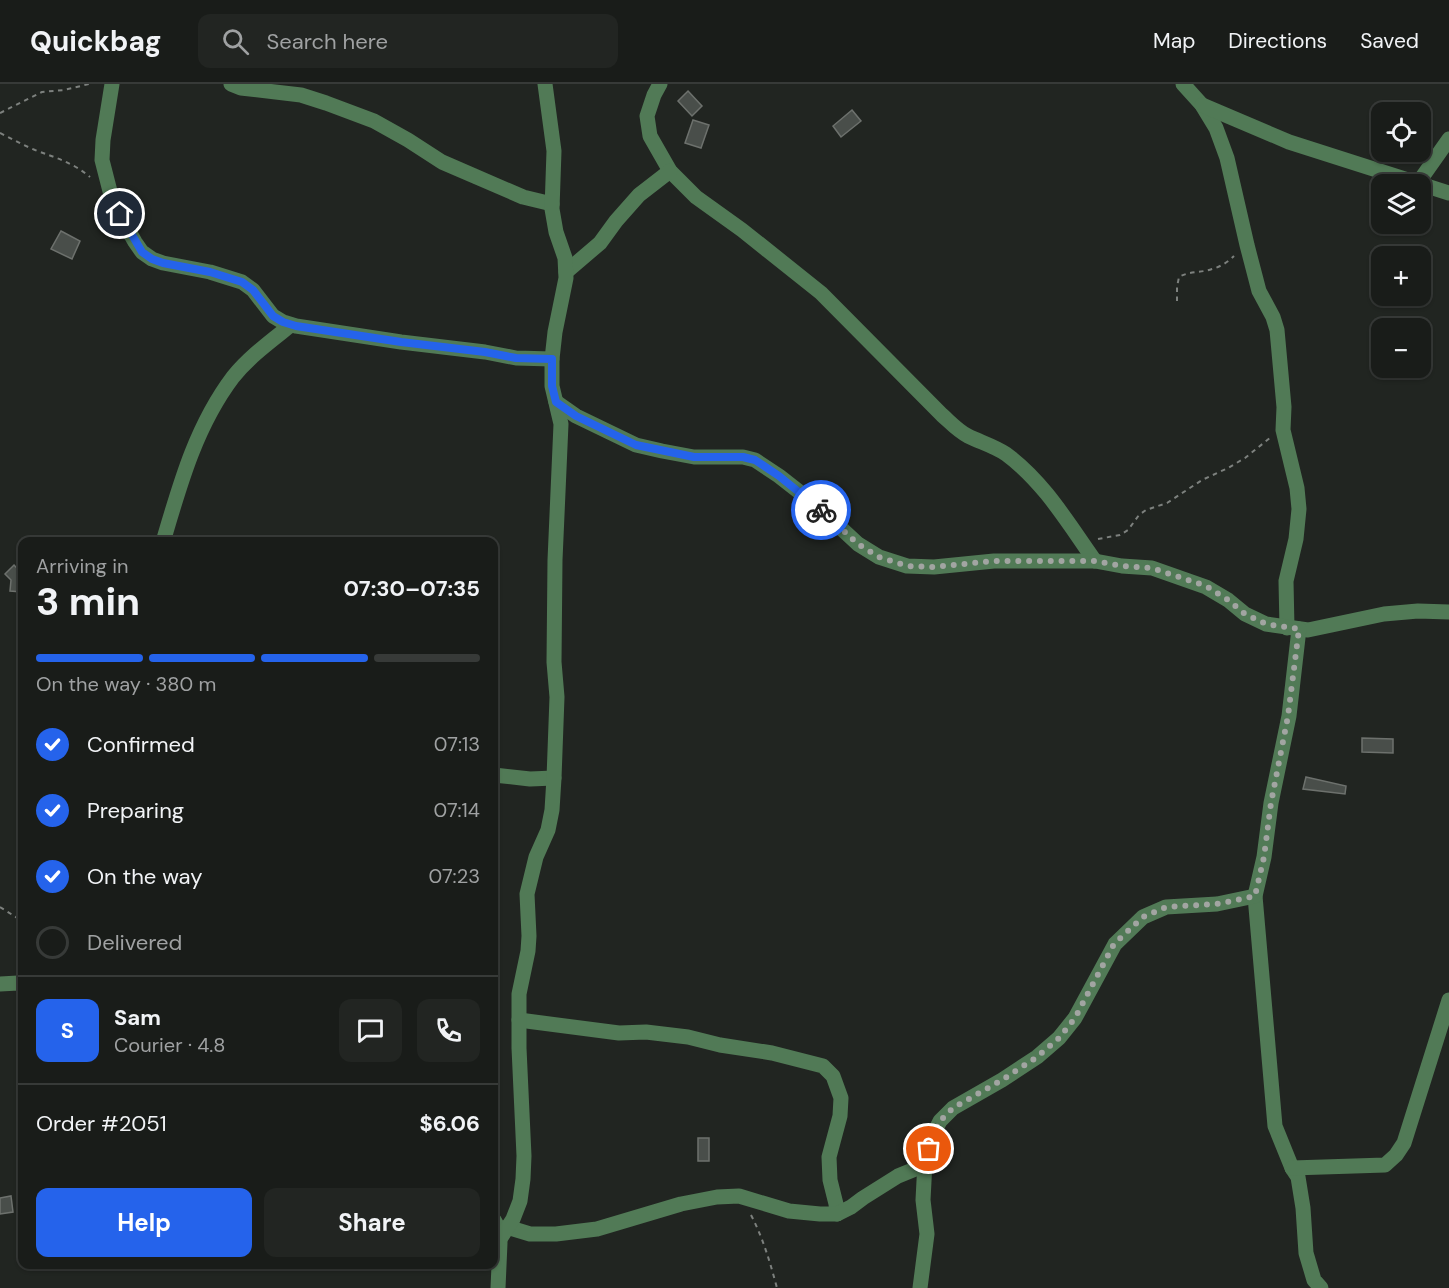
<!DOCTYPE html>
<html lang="en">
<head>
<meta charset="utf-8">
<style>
  body { margin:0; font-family:"DM Sans",sans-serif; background:#222522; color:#f1f3f6; height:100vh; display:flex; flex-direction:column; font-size:22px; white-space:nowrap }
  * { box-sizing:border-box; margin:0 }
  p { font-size:20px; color:#9fa1a2 }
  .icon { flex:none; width:33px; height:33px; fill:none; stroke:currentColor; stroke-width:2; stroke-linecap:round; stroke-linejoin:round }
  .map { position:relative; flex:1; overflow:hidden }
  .drawer { position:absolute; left:18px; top:453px; width:480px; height:732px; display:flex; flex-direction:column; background:#191c19; border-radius:12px; box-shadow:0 2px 4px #0004,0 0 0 2px #373a38 }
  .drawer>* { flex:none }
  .controls { position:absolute; left:1371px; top:18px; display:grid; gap:12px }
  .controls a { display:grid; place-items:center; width:60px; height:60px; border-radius:12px; background:#191c19; box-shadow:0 2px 4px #0004,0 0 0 2px #373a38; font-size:30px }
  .pin { position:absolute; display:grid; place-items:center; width:51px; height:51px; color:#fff; margin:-26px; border:3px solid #fff; border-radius:50%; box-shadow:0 2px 6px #0007 }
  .courier { position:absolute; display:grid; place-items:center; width:60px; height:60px; margin:-30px; border:4px solid #2563eb; border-radius:50%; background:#fff; color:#222; box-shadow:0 2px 8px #0007 }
  .headline em { font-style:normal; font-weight:700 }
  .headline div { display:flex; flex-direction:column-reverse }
  .headline { display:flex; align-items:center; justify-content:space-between; height:102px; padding:0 18px }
  h1 { font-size:39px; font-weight:700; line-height:45px }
  .bar { display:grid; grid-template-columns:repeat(4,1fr); gap:9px 6px; align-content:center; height:72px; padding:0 18px }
  .bar i { height:8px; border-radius:4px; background:#373a38 }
  .bar .current { background:#2563eb }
  .bar p { grid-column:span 4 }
  .line { display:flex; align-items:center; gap:15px; padding:0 18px; border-top:2px solid #373a38 }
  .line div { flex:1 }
  .round { display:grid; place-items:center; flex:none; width:63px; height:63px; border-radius:12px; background:#222522 }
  ol { padding:0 18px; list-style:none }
  li { display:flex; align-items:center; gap:18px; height:66px }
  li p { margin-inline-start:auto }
  li .icon { padding:6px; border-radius:50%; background:#2563eb; color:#fff; stroke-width:4 }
  li:last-child { color:#9fa1a2 }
  li i { width:33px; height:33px; border:3px solid #373a38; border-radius:50% }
  .action { display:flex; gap:12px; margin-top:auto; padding:12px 18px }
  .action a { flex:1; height:69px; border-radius:12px; background:#2563eb; color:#fff; font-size:24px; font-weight:700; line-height:69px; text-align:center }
  .action a+a { background:#222522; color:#f1f3f6 }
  header { display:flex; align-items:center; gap:36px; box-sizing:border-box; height:84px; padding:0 30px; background:#191c19; border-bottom:2px solid #373a38 }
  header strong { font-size:28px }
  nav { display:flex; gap:33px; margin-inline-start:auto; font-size:21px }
  .search { width:420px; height:54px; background:#222522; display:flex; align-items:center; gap:15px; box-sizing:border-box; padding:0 21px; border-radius:12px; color:#9fa1a2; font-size:22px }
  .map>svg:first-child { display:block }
  .building { fill:#494e4a; stroke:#6d716d; stroke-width:1.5 }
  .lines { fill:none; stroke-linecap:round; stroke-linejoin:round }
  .path { stroke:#7d817e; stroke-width:2; stroke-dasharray:4.5 4.5; stroke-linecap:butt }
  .minor { stroke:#517a56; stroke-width:15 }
  .done { stroke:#a2a5a2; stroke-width:6; stroke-dasharray:0 10.8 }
  .route { stroke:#2563eb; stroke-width:8 }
</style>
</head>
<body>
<header>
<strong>Quickbag</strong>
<div class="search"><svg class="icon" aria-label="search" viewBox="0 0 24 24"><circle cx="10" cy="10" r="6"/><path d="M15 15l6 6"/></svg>Search here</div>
<nav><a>Map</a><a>Directions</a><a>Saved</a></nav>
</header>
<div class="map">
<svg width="1449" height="1204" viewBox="0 0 1449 1204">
  <rect width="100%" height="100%" fill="#212521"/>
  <!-- building -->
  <g class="building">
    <path d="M688,7L702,22L692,32L678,17Z"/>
    <path d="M852,26L861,37L841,53L833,42Z"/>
    <path d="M693,36L709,41L701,64L685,59Z"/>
    <path d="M61,147L80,157L72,175L51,165Z"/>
    <path d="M14,481L22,490V508L10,507L11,496L5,490Z"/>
    <path d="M1362,654L1393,655V669L1362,668Z"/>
    <path d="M1306,693L1346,702L1345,710L1303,705Z"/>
    <rect x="698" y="1054" width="11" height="23"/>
    <path d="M11,1112L13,1128L0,1130V1114Z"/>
  </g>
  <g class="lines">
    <!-- path -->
    <g class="path">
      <path d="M0,29L42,8L64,6L89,0"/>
      <path d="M0,49C12,55 23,61 35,66C56,74 72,78 90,93"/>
      <path d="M1177,217V203L1179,193C1189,187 1201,189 1212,185C1220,183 1228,178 1234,172"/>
      <path d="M1098,455L1120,451L1128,446L1139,431L1146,426L1167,419L1202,396L1228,384L1245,374L1271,353"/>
      <path d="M22,705V715"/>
      <path d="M0,823L22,837"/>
      <path d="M751,1131C763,1154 770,1178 777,1204"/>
    </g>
    <!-- minor -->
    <g class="minor">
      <path d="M112,0L103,56L102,76L113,119L135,158L142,168L152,175L163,179L210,188L242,198L253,206L273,232L283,238L296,242L401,258L485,268L516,274L552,275"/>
      <path d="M231,0L241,4L301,11L326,19L374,37L408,56L442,78L523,113L552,120"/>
      <path d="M660,0L654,11L647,32L650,52L670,87L696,113L742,146L821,209L942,331C950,338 958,347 968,352C980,358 994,362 1006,370C1044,398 1068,439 1095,477"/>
      <path d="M1183,0L1202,21L1216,44L1227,74L1247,161L1259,207L1273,233L1277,246L1284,323L1283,346L1297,404L1299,425L1296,455L1286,497L1287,544"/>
      <path d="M1202,21L1289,58L1449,109"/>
      <path d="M1418,99L1449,55"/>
      <path d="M566,188L600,159L616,137L639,111L670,87"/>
      <path d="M556,318L576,332L636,361L662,367L694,373H743L755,376L779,392L816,421L858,460L879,473L907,482L934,483L994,477H1095L1122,482L1152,484L1206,503L1228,516L1245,530L1266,540L1308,546L1384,530L1418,527L1449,528"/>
      <path d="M163,458C180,400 196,342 233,293C249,273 271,257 291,241"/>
      <path d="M1299,545L1289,632L1271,719L1264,773L1255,812L1275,1042L1292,1084L1298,1093L1303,1124L1306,1169L1314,1196L1321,1204"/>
      <path d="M494,691L530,695L554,694"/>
      <path d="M0,900L18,899L22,900"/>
      <path d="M519,936L619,949L646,948L688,953L720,961L772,969L823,982L833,992L841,1014L840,1032L829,1073L830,1096L836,1120L837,1130"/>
      <path d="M1292,1084L1385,1081L1396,1071L1404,1059L1449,916"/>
      <path d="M494,1136L499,1145L500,1159L498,1204"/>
      <path d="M507,1143L530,1150H556L597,1145L681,1120L717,1113L739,1112L789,1127L820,1130H837L851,1123L863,1114L898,1092L925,1081"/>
      <path d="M500,1155L513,1135L520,1117L523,1095L524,1072L519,964V910L528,867L529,852L527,810L536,773L548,746L552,726L554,694L557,613L554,578L555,476L561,340L552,302V275L555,248L566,194L565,174L556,148L552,125L554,67L545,0"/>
      <path d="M920,1204L927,1150L923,1116L925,1078L933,1051L940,1037L953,1024L1002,996L1037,973L1059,954L1075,934L1115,860L1143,833L1166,823L1217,820L1255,812"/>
    </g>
  </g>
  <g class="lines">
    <!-- done -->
    <path class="done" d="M821,426L858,460L879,473L907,482L933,483L994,477H1095L1122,482L1152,484L1206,502L1228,516L1245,530L1266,540L1299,545L1288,632L1271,719L1264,773L1255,812L1217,820L1166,823L1143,833L1114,860L1075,934L1059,954L1037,973L1002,996L953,1024L940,1037L933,1051L929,1065"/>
    <!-- route -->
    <path class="route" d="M120,130L142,168L152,175L163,179L210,188L242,198L253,206L273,232L283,238L296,242L401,258L485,268L516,274L552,275V302L556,318L576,332L636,361L694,373H743L755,376L779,392L821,426"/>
  </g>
</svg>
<div class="controls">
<a><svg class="icon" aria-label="locate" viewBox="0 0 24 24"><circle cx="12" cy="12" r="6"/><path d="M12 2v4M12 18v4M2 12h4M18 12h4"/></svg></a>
<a><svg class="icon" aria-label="layers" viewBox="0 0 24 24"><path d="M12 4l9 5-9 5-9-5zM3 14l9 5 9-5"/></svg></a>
<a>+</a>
<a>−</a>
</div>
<div class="pin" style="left:929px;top:1065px;background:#ea580c"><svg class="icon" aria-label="bag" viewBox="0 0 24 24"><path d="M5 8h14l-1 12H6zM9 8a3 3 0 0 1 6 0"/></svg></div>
<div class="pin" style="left:120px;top:130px;background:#1f2937"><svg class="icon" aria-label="home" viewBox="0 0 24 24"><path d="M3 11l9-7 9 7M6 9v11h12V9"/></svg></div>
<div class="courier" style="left:821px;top:426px"><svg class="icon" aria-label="bike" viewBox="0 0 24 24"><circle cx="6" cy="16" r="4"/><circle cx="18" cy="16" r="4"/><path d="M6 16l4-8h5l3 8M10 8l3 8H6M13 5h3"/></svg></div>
<section class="drawer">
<div class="headline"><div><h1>3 min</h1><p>Arriving in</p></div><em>07:30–07:35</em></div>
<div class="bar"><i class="current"></i><i class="current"></i><i class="current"></i><i></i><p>On the way · 380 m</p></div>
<ol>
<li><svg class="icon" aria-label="check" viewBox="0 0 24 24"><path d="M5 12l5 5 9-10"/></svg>Confirmed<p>07:13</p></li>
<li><svg class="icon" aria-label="check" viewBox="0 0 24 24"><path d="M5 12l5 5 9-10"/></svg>Preparing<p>07:14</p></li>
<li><svg class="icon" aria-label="check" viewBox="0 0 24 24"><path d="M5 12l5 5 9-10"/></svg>On the way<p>07:23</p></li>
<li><i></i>Delivered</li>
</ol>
<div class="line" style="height:108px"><b class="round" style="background:#2563eb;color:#fff">S</b><div><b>Sam</b><p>Courier · 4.8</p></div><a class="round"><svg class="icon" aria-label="chat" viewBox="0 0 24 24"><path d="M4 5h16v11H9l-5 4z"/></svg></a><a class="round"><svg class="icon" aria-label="phone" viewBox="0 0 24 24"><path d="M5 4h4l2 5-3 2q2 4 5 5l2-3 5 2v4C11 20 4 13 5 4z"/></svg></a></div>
<div class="line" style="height:78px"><div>Order #2051</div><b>$6.06</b></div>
<div class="action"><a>Help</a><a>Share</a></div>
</section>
</div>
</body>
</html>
